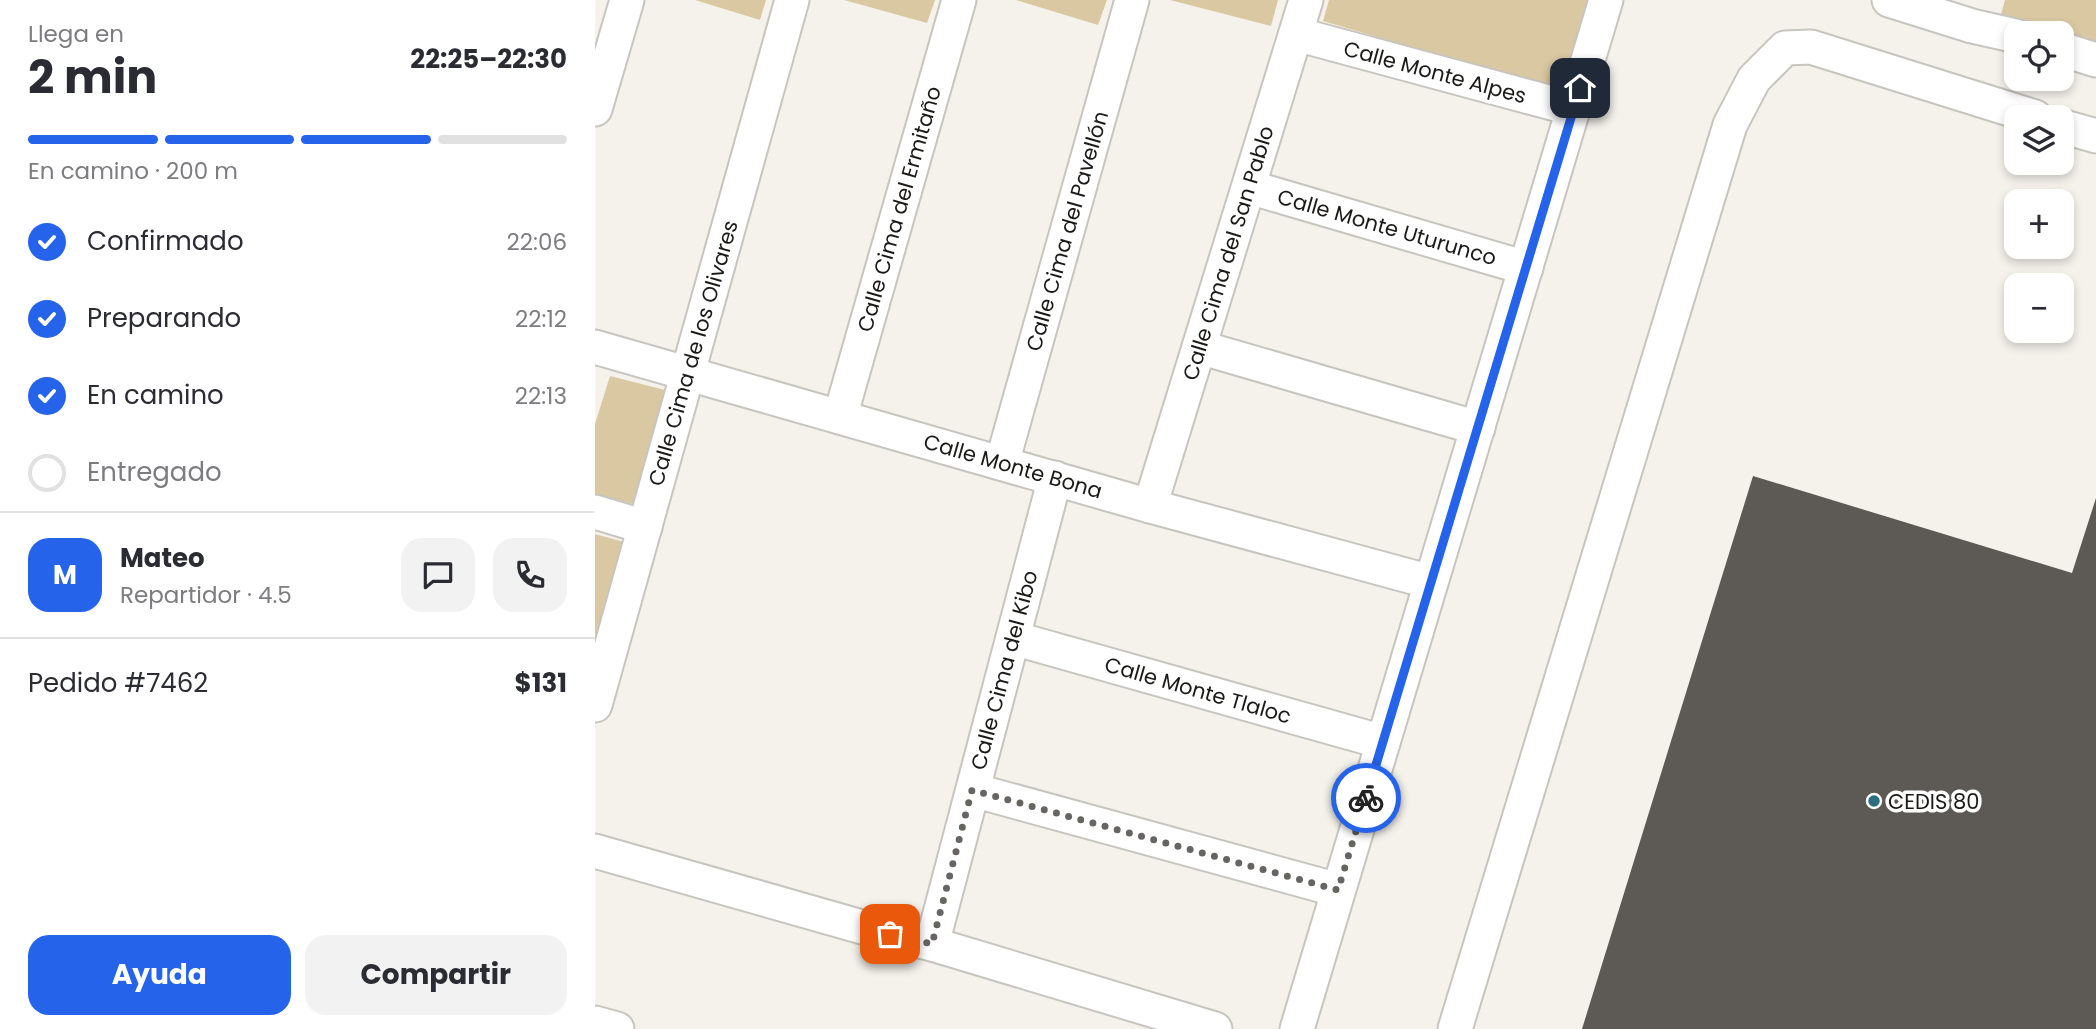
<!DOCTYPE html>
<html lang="es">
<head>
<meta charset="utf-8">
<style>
  body { margin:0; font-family:Poppins,sans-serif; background:#f2f2f3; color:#2b2b33; height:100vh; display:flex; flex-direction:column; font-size:26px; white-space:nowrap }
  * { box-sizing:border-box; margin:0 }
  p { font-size:23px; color:#7c7c81 }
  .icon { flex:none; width:38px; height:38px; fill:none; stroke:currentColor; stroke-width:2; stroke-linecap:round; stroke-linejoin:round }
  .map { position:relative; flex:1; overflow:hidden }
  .panel { display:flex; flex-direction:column; background:#fff; width:595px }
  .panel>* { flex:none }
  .tools { position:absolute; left:1409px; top:21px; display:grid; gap:14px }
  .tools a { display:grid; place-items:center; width:70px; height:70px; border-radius:14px; background:#fff; box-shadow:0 4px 10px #0003; font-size:35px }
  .pin { position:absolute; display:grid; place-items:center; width:60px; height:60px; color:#fff; margin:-30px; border-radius:14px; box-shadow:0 4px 10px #0006 }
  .courier { position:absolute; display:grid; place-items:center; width:70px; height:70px; margin:-35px; border:5px solid #2563eb; border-radius:50%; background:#fff; color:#222; box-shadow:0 2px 9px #0007 }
  .head em { font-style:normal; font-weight:700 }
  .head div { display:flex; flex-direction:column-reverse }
  .head { display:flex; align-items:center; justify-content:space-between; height:119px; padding:0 28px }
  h1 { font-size:46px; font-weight:700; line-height:52px }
  .bar { display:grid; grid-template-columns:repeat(4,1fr); gap:10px 7px; align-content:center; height:84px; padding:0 28px }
  .bar i { height:9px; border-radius:5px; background:#e1e1e2 }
  .bar .on { background:#2563eb }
  .bar p { grid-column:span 4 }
  .line { display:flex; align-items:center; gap:18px; padding:0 28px; border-top:2px solid #e1e1e2 }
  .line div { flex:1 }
  .round { display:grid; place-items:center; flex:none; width:74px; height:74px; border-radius:21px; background:#f2f2f3 }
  ol { padding:0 28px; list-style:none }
  li { display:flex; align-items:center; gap:21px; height:77px }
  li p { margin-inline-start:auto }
  li .icon { padding:7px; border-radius:50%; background:#2563eb; color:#fff; stroke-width:4 }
  li:last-child { color:#7c7c81 }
  li i { width:38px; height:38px; border:4px solid #e1e1e2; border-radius:50% }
  .button { display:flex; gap:14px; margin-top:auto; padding:14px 28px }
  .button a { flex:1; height:80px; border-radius:21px; background:#2563eb; color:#fff; font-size:28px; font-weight:700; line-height:80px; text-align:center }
  .button a+a { background:#f2f2f3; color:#2b2b33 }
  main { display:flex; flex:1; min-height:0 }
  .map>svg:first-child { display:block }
  .green { fill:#d9c8a2 }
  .building { fill:#5d5a55 }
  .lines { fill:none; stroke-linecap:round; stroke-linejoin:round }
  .minor-casing { stroke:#c8c5bf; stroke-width:37 }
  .minor { stroke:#fff; stroke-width:33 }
  .done { stroke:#676562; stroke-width:7; stroke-dasharray:0 12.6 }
  .route { stroke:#2563eb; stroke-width:9 }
  .poi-dot { fill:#2d6e81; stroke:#fff; stroke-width:2.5 }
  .labels { text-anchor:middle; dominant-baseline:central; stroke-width:7; stroke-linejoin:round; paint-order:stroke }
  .street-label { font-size:21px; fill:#1a1917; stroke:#fff }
  .poi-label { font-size:21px; fill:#1a1917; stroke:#fff; text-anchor:start }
</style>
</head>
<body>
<main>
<section class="panel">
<div class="head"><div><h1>2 min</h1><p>Llega en</p></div><em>22:25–22:30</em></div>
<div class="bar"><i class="on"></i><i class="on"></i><i class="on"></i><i></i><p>En camino · 200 m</p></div>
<ol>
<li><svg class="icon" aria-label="check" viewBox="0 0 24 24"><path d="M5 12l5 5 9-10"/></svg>Confirmado<p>22:06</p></li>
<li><svg class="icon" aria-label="check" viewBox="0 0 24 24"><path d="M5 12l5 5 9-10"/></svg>Preparando<p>22:12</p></li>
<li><svg class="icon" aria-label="check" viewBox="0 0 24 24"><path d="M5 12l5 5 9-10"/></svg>En camino<p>22:13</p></li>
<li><i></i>Entregado</li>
</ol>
<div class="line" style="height:126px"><b class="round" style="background:#2563eb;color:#fff">M</b><div><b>Mateo</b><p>Repartidor · 4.5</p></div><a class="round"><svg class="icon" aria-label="chat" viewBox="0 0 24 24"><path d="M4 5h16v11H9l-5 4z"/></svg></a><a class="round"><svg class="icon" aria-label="phone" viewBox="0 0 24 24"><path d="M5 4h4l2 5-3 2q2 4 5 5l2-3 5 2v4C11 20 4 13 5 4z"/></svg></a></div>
<div class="line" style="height:91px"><div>Pedido #7462</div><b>$131</b></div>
<div class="button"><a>Ayuda</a><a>Compartir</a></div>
</section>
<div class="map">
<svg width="1501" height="1029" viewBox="0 0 1501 1029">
  <rect width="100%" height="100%" fill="#f5f2ec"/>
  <!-- green -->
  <g class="green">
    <path d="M100,0H171L165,20Z"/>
    <path d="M249,0H340L332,23Z"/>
    <path d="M421,0H512L503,25Z"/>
    <path d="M575,0H683L676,26Z"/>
    <path d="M734,0H995L968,92L728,21Z"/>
    <path d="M1410,0H1501V74L1466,33H1421L1399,39Z"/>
    <path d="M15,376L70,390L38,504L0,494V424Z"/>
    <path d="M0,534L29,542L0,647Z"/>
  </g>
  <!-- building -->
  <path class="building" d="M1158,476L1477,573L1501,498V1029H987Z"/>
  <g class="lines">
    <defs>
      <g id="minor">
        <path d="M1294,0L1377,26L1421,36"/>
        <path d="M701,34L979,109"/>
        <path d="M1466,49L1501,60"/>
        <path d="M0,109L32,0"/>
        <path d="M1466,126L1501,136"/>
        <path d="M654,187L931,268"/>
        <path d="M0,347L555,506L836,582"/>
        <path d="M604,347L883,428"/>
        <path d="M245,417L364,0"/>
        <path d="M407,463L537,0"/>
        <path d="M555,506L711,0"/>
        <path d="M0,512L50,527"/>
        <path d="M418,638L788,742"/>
        <path d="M0,705L197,0"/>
        <path d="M378,790L743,890"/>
        <path d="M0,851L274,929L337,944L620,1029"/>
        <path d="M337,944L460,478"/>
        <path d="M0,1023L22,1029"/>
        <path d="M702,1029L1011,0"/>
        <path d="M860,1029L1135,125L1159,79L1190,48L1216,47L1440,117"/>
      </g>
    </defs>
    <!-- minor casing -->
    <use href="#minor" class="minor-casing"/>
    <!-- minor -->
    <use href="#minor" class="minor"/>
  </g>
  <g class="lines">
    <!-- done -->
    <path class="done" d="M295,934L337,944L377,790L743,890L771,798"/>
    <!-- route -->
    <path class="route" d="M771,798L985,88"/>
  </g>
  <!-- markers -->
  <circle class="poi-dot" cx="1279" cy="801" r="7"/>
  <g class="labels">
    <!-- street labels -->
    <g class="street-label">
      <text transform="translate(840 72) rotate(15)">Calle Monte Alpes</text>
      <text transform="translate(304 209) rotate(-74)">Calle Cima del Ermitaño</text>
      <text transform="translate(792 227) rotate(16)">Calle Monte Uturunco</text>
      <text transform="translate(472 231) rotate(-74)">Calle Cima del Pavellón</text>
      <text transform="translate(633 253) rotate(-73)">Calle Cima del San Pablo</text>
      <text transform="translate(98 353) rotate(-74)">Calle Cima de los Olivares</text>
      <text transform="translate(418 466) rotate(16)">Calle Monte Bona</text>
      <text transform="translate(409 670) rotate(-75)">Calle Cima del Kibo</text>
      <text transform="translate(603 690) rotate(16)">Calle Monte Tlaloc</text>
    </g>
    <!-- poi labels -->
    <g class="poi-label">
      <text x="1293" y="801">CEDIS 80</text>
    </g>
  </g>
</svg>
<div class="tools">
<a><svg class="icon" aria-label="locate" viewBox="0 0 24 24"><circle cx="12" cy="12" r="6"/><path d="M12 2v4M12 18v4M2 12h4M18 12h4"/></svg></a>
<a><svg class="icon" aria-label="layers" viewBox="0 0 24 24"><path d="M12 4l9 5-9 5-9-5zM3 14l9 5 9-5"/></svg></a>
<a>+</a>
<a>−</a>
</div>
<div class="pin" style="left:295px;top:934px;background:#ea580c"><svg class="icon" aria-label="bag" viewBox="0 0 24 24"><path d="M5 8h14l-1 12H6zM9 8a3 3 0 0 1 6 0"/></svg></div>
<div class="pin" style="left:985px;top:88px;background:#1f2937"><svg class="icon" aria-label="home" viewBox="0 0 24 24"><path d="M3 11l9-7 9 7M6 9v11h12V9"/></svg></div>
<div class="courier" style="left:771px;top:798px"><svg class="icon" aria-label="bike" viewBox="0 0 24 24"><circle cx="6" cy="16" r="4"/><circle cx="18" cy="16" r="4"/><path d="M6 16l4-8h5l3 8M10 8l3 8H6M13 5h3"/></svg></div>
</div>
</main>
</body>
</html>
